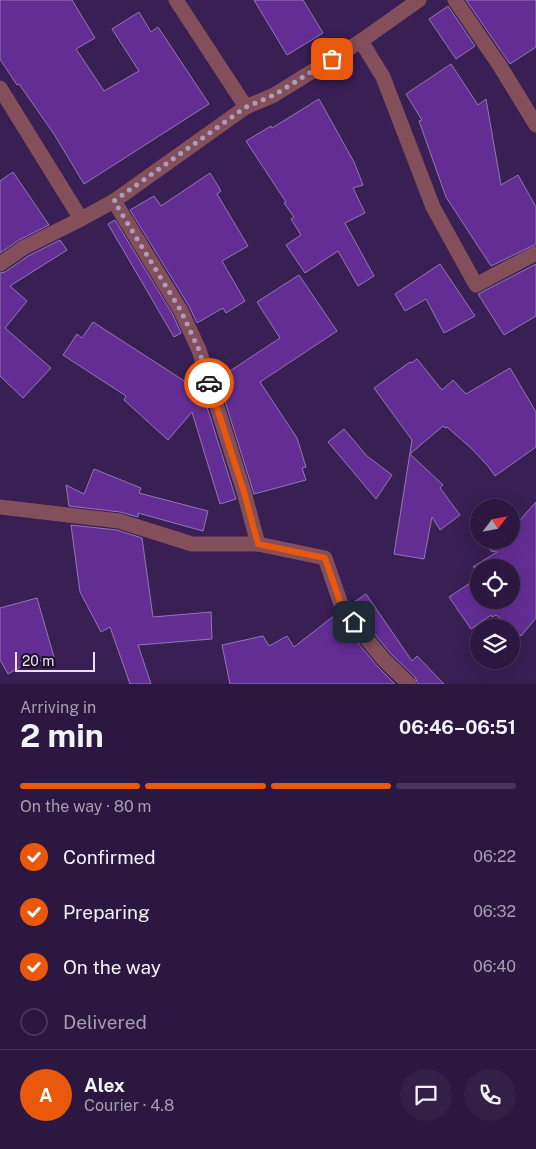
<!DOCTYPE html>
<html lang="en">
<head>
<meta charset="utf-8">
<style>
  body { margin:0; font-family:"Public Sans",sans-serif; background:#332046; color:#f1f3f6; height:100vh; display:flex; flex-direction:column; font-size:19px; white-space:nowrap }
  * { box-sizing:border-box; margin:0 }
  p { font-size:16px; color:#a69fb0 }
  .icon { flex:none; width:28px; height:28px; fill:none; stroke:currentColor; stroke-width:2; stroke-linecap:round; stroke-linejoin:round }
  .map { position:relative; height:684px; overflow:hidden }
  .sheet { display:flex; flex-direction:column; background:#2b173f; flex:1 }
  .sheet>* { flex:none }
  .needle { width:32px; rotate:58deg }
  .fabs { position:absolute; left:470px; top:499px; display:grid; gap:10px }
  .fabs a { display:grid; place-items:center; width:50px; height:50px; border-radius:50%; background:#2b173f; box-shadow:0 5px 20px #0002,0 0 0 1px #473659; font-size:25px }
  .scale { position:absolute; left:15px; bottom:12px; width:80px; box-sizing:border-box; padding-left:5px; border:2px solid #eae0fa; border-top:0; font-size:14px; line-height:18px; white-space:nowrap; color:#eae0fa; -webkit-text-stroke:4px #1c1128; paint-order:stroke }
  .pin { position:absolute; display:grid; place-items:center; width:42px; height:42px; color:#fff; margin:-21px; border-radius:10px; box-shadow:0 2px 8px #0006 }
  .courier { position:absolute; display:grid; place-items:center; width:50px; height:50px; margin:-25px; border:4px solid #ea580c; border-radius:50%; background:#fff; color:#222; box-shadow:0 1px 6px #0007 }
  .head em { font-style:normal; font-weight:700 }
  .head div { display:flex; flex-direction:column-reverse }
  .head { display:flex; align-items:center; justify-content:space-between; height:85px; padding:0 20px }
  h1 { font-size:32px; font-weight:700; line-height:38px }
  .bar { display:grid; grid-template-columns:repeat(4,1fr); gap:8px 5px; align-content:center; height:60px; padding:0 20px }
  .bar i { height:6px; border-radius:4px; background:#473659 }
  .bar .active { background:#ea580c }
  .bar p { grid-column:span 4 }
  .line { display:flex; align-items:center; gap:12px; padding:0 20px; border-top:1px solid #473659 }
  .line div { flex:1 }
  .round { display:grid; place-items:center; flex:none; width:52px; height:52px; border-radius:26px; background:#332046 }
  ol { padding:0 20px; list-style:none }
  li { display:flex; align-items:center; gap:15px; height:55px }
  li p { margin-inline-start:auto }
  li .icon { padding:5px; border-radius:50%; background:#ea580c; color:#fff; stroke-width:4 }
  li:last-child { color:#a69fb0 }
  li i { width:28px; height:28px; border:2px solid #473659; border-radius:50% }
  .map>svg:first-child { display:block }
  .building { fill:#632e94; stroke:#9277b3 }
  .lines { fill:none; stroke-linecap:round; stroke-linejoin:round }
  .street { stroke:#834f5b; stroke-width:15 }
  .done { stroke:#ac9cc0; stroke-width:5; stroke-dasharray:0 9 }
  .route { stroke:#ea580c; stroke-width:6 }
</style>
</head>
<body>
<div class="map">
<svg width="536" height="684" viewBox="0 0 536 684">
  <rect width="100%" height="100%" fill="#391f54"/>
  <!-- building -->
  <g class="building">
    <path d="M0,0H72L95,38L76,49L104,91L139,71L112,29L139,12L151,32L158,27L209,104L84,184L54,134L19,84L17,85L0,59Z"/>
    <path d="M254,0H303L323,33L287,55Z"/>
    <path d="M466,0H536V47L510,64Z"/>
    <path d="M448,6L475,46L456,59L429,19Z"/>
    <path d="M451,64L478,105L486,99L501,185L518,175L536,207V244L491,266L446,197L419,121L422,120L406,94Z"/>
    <path d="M319,99L354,162L363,185L353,188L365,213L345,223L374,276L358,286L338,251L305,273L286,245L301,235L291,219L294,217L284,203L286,202L246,141L271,126L272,128Z"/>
    <path d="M13,172L49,225L19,240L0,253V181Z"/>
    <path d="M210,173L221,191L217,194L248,246L222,261L245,301L226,313L223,308L197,323L189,306L130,210L154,196L161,206Z"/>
    <path d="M115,220L173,315L181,333L174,337L108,224Z"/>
    <path d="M60,240L67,250L10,286L27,301L5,328L51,368L23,398L0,376V273L5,272L28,256Z"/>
    <path d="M440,264L475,316L444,333L426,299L405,311L395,294Z"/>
    <path d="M536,264V316L504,335L478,294Z"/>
    <path d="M299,275L337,331L260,382L297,438L306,467L302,468L306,480L254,494L213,363L221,377L280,338L257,302Z"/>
    <path d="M93,322L189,384L185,377L196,372L236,499L220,504L192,412L168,440L124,400L126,396L63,355L77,334L82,338Z"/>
    <path d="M417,359L442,390L453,380L466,394L510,368L536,412V447L495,476L488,466L472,449L447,427L445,428L443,426L410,454L443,485L440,488L460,515L440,530L432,517L424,559L394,554L412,440L374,388L410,362L411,363Z"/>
    <path d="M344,429L367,456L392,475L376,499L328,442Z"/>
    <path d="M94,469L141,488L139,493L208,511L203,531L138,513V517L120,512L69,506L66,485L84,494Z"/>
    <path d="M536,502V618L521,636L496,615L492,617L491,615L471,629L449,597L479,577V600H511V568L473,567L497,552L491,551L485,540H511V530Z"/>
    <path d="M71,525L117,530L142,538L153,617L211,612L212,639L138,645L151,684H130L110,627L101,632L80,592Z"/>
    <path d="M366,594L412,661L417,656L444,684H418L415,677L391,654L351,605V604Z"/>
    <path d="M37,598L54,657L22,666L8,674L0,660V608Z"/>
    <path d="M335,615L377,666L395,684H230L222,645L263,636L269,646L287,636L294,647Z"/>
  </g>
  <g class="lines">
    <!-- street -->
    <g class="street">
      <path d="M176,0L246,107"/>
      <path d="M455,0L500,66L536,125"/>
      <path d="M361,41L383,77L433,207L476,285L536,253"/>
      <path d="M0,88L81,219"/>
      <path d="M114,201L181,311L199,350L244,492L258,544"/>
      <path d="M0,264L23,248L81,219L114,201L246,107L274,95L361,41L419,0"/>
      <path d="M0,507L119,521L192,544H258L325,558L343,610L384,660L409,684"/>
    </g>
  </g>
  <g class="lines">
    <!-- done -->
    <path class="done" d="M209,383L199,350L181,311L114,201L246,107L274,95L332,59"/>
    <!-- route -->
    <path class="route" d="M209,383L244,492L258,544L325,558L343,610L354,622"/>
  </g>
</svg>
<div class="fabs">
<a><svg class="needle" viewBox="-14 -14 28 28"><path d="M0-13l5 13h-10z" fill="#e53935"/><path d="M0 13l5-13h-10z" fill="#a69fb0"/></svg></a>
<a><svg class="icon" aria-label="locate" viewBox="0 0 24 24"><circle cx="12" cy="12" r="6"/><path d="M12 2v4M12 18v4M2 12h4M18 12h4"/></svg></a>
<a><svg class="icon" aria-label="layers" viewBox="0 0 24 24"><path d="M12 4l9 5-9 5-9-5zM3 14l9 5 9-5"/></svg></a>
</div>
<div class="scale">20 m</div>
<div class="pin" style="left:332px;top:59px;background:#ea580c"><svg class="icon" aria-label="bag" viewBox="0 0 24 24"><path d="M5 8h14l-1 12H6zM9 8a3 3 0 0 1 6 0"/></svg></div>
<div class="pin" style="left:354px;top:622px;background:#1f2937"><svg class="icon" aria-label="home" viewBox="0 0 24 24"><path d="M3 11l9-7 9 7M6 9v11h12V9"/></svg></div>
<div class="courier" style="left:209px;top:383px"><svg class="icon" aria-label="car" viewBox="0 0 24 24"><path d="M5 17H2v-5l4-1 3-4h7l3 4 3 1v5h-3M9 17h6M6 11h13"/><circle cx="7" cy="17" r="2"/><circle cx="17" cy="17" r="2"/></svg></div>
</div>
<section class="sheet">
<div class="head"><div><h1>2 min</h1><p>Arriving in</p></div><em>06:46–06:51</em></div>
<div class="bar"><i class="active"></i><i class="active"></i><i class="active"></i><i></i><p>On the way · 80 m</p></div>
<ol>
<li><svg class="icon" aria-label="check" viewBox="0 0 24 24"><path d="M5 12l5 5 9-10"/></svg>Confirmed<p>06:22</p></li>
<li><svg class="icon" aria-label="check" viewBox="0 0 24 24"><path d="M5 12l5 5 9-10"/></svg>Preparing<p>06:32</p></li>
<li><svg class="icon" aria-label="check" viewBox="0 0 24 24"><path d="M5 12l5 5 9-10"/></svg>On the way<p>06:40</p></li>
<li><i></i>Delivered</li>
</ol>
<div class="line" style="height:90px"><b class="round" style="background:#ea580c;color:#fff">A</b><div><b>Alex</b><p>Courier · 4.8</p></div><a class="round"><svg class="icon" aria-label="chat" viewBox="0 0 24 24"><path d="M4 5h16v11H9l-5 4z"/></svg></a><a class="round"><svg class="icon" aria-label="phone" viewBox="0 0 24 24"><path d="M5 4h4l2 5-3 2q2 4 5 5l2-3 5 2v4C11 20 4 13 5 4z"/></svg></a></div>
</section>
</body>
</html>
